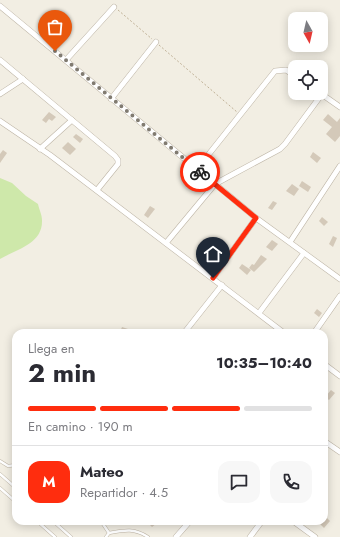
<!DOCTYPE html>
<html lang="es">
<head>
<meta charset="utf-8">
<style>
  body { margin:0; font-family:Jost,sans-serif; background:#f7f7f7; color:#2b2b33; height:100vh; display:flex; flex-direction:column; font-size:15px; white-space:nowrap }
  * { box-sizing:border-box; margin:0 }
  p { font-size:13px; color:#7c7c81 }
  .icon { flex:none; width:22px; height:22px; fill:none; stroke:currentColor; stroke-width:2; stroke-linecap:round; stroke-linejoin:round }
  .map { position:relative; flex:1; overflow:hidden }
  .details { position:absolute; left:12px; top:329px; width:316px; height:196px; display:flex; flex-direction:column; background:#fff; border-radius:12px; box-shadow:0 2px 10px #0003 }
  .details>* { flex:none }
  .needle { width:26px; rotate:172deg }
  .fabs { position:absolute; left:288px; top:12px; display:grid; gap:8px }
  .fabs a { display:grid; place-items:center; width:40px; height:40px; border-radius:8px; background:#fff; box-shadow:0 2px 10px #0003; font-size:20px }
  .pin { position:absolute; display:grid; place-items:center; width:34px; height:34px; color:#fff; margin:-41px -17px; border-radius:50% 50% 50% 0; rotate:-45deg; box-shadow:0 0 4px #0007 }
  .pin .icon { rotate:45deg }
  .courier { position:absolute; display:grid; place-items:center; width:40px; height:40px; margin:-20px; border:3px solid #ff2d0e; border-radius:50%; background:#fff; color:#222; box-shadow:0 1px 5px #0007 }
  .summary em { font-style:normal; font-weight:700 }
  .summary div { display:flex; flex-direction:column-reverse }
  .summary { display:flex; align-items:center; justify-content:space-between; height:68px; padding:0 16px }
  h1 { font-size:26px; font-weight:700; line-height:30px }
  .bar { display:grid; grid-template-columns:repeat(4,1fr); gap:6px 4px; align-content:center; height:48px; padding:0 16px }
  .bar i { height:5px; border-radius:3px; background:#e1e1e2 }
  .bar .current { background:#ff2d0e }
  .bar p { grid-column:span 4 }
  .line { display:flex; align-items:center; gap:10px; padding:0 16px; border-top:1px solid #e1e1e2 }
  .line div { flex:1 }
  .round { display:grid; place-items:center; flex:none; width:42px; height:42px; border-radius:12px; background:#f7f7f7 }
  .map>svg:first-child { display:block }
  .green { fill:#cee8aa }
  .building { fill:#d4c9b9 }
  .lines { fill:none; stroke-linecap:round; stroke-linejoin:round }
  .lane-casing { stroke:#beb5a6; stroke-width:3.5 }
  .street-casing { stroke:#beb5a6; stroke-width:6 }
  .path { stroke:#c0b197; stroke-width:1; stroke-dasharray:2 2; stroke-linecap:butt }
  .lane { stroke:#fff; stroke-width:2.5 }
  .street { stroke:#fff; stroke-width:5 }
  .done { stroke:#817b71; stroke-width:4; stroke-dasharray:0 7.2 }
  .route { stroke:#ff2d0e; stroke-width:5 }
</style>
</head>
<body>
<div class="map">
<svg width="340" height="537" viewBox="0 0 340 537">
  <rect width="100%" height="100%" fill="#f2eee3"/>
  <!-- green -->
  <path class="green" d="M0,178L12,183L26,196L38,204C39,209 42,215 42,220C43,244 17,249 0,259Z"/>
  <!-- building -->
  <g class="building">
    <path d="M49,112L56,117L52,121L49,119L46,123L42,120Z"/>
    <path d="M328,114L337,122L340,118V136L335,142L326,134L332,127L323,120Z"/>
    <path d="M76,134L83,139L80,143L73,137Z"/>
    <path d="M68,142L76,149L70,155L62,148Z"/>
    <path d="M3,150L7,153L0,163V154Z"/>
    <path d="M313,152L321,158L317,163L310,157Z"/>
    <path d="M302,181L311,187L308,192L299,186Z"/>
    <path d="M292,184L299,189L294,196L286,191Z"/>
    <path d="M273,201L277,203L272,210L268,208Z"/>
    <path d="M150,206L155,209L148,218L144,215Z"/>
    <path d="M322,217L328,222L324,226L319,221Z"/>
    <path d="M333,236L337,238L333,247L329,244Z"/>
    <path d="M272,240L278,244L272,251L266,247Z"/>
    <path d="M261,255L267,259L254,272L249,268L252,264L254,265Z"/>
    <path d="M242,264L251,270L247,275L239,268Z"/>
    <path d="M317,309L322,313L319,317L314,313Z"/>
    <path d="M122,327L128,329L127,333L120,332Z"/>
    <path d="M331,390L335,393L329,400L325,397Z"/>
    <path d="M326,517L330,521L324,528L320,524L324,521Z"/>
    <path d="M151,521H155L157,523L152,527L148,523Z"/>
  </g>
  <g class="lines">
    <defs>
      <g id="lane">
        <path d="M0,461L8,466L16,465"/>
        <path d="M0,474L16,488"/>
        <path d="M0,488L16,502"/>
        <path d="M37,521L55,537"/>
        <path d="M53,521L71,537"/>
        <path d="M101,521L109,533"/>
        <path d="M106,537L109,533C125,530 134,528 148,537"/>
      </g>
      <g id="street">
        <path d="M0,6L256,218L340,279"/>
        <path d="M0,60L115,156L118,160V164L97,190"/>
        <path d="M66,60L114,7"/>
        <path d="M320,93L340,107"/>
        <path d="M0,94L23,79"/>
        <path d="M111,99L156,42"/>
        <path d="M0,121L50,155L284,333"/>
        <path d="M40,149L72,120"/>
        <path d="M197,169L275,71L286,70L295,76"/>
        <path d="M290,242L340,166"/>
        <path d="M166,243L215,184L280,149L285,144L322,94"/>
        <path d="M213,278L256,218"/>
        <path d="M259,313L304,253"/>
        <path d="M184,333L222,285"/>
        <path d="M314,333L340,296"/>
        <path d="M324,364L340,376"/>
        <path d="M324,441L340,452"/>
        <path d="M293,521L315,537"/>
        <path d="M176,537L190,521"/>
        <path d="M250,537L262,521"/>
      </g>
    </defs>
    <!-- lane casing -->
    <use href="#lane" class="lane-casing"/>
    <!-- street casing -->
    <use href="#street" class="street-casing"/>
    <!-- path -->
    <g class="path">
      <path d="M118,10L152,39"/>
      <path d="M159,45L237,112"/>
    </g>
    <!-- lane -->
    <use href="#lane" class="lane"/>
    <!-- street -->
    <use href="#street" class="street"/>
  </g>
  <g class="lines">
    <!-- done -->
    <path class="done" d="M55,51L200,172"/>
    <!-- route -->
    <path class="route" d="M200,172L256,218L213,278"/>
  </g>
</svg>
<div class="fabs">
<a><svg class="needle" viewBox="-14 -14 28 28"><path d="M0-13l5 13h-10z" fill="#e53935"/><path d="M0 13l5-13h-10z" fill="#7c7c81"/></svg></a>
<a><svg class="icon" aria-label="locate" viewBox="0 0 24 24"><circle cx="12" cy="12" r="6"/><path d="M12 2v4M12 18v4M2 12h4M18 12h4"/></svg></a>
</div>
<div class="pin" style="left:55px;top:51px;background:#ea580c"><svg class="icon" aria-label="bag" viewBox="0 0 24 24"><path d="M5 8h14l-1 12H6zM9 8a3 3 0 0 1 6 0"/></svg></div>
<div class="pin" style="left:213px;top:278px;background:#1f2937"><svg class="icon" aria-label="home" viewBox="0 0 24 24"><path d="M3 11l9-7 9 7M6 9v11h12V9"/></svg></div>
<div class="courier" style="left:200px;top:172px"><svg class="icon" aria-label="bike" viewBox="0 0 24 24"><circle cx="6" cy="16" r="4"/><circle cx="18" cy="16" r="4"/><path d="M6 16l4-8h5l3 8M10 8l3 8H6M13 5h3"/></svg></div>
<section class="details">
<div class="summary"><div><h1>2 min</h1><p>Llega en</p></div><em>10:35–10:40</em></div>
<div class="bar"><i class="current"></i><i class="current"></i><i class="current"></i><i></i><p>En camino · 190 m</p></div>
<div class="line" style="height:72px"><b class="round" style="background:#ff2d0e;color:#fff">M</b><div><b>Mateo</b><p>Repartidor · 4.5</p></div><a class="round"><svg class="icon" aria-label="chat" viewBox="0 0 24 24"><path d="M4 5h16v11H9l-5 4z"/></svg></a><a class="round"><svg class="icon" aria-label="phone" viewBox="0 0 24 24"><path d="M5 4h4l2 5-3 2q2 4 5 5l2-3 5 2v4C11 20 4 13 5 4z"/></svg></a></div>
</section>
</div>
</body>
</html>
